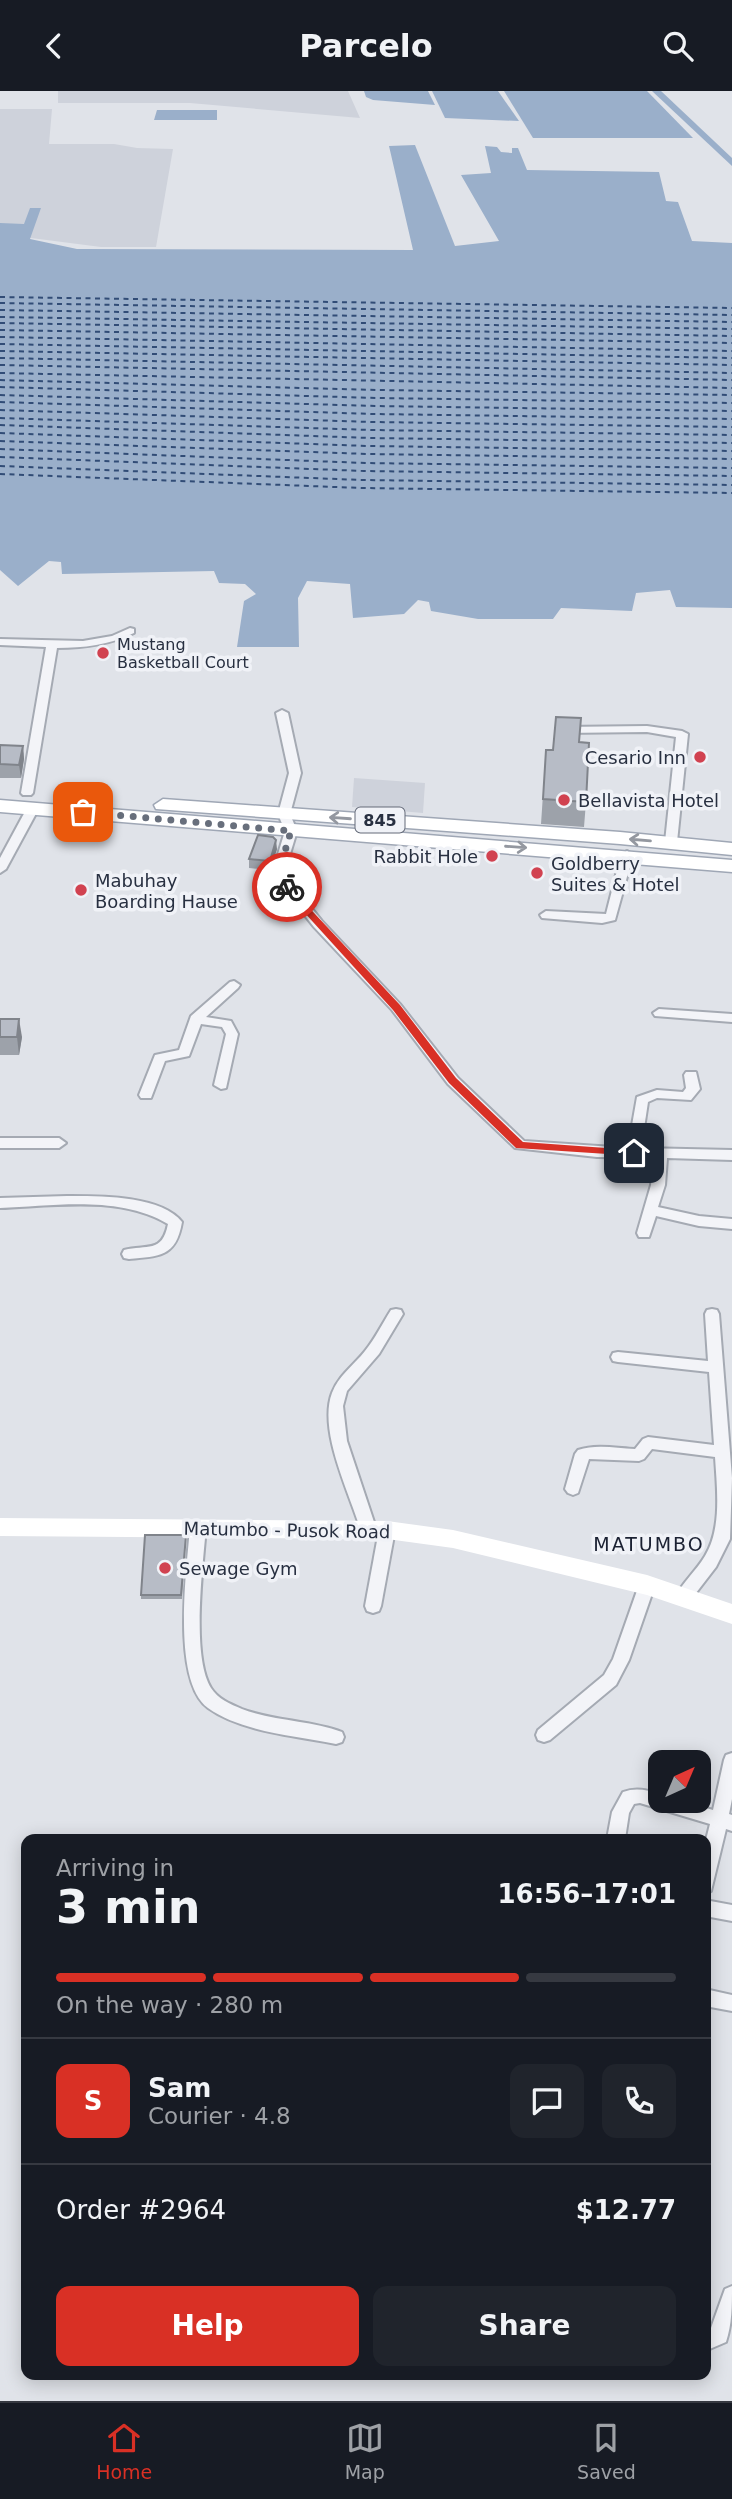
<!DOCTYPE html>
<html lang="en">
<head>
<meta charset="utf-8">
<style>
  body { margin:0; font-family:"DejaVu Sans",sans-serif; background:#20242c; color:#f1f3f6; height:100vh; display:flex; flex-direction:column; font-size:26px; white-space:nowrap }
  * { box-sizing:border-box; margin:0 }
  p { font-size:23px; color:#9ea1a6 }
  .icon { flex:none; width:38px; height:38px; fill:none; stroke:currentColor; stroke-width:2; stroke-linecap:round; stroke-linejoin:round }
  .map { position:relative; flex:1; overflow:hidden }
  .side { position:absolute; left:21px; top:1743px; width:690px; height:546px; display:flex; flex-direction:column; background:#171b24; border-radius:14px; box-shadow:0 4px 18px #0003 }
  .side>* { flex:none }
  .needle { width:46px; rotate:44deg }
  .controls { position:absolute; left:648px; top:1659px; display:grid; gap:14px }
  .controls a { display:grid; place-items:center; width:63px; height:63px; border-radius:14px; background:#171b24; box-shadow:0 4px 18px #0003; font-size:35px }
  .pin { position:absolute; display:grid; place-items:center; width:60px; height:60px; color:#fff; margin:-30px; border-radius:14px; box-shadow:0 4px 10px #0006 }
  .courier { position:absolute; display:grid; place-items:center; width:70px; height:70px; margin:-35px; border:5px solid #d93025; border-radius:50%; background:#fff; color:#222; box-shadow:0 2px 9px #0007 }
  .summary em { font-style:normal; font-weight:700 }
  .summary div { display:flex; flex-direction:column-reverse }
  .summary { display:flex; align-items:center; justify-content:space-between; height:119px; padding:0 35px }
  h1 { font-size:46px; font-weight:700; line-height:52px }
  .bar { display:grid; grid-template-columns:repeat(4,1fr); gap:10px 7px; align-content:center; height:84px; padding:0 35px }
  .bar i { height:9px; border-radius:5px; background:#363941 }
  .bar .active { background:#d93025 }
  .bar p { grid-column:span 4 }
  .line { display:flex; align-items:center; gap:18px; padding:0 35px; border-top:2px solid #363941 }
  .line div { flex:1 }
  .round { display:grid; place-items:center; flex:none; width:74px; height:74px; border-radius:14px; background:#20242c }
  .action { display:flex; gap:14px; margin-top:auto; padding:14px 35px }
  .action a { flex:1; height:80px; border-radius:14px; background:#d93025; color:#fff; font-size:28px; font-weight:700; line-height:80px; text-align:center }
  .action a+a { background:#20242c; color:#f1f3f6 }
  header { display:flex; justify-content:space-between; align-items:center; height:91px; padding:0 35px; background:#171b24; font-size:32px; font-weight:700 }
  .tab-bar { display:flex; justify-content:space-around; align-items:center; height:98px; border-top:2px solid #363941; background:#171b24; font-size:19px; color:#9ea1a6 }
  .tab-bar a { display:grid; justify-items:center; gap:4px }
  .tab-bar .active { color:#d93025 }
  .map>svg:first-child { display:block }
  .built { fill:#ced2db }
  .water { fill:#9aafca }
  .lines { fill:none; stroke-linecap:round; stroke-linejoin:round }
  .canal { fill:#9aafca; fill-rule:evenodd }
  .ferry { stroke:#314c76; stroke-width:2; stroke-dasharray:5 4.5; stroke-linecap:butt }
  .street-casing { stroke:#a5aab3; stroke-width:4 }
  .primary-casing { stroke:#9fa7b5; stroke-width:3 }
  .street { fill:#f3f4f8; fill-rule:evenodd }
  .secondary { fill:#fff; fill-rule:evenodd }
  .primary { fill:#fff; fill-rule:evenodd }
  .wall { fill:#9da2aa }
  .shaded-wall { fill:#80848b }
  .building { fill:#b7bcc6; stroke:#80848b; stroke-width:2 }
  .oneway { stroke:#9498a0 }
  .route { fill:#d93025 }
  .done { stroke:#686f7c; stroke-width:7; stroke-dasharray:0 12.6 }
  .poi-dot { fill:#d14250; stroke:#f0f2f7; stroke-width:2.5 }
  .labels { text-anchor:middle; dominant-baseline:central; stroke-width:7; stroke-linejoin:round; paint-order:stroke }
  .far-poi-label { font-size:16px; fill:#283041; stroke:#f0f2f7; text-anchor:start }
  .shield { fill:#f0f2f7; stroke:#646a78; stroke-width:2 }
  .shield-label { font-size:16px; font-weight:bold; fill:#283041 }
  .poi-label { font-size:18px; fill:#283041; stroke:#f0f2f7; text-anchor:start }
  .street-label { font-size:18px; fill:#283041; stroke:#f0f2f7 }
  .neighbourhood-label { font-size:19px; letter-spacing:2px; fill:#1b2132; stroke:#f0f2f7 }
</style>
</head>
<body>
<header><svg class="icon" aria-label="back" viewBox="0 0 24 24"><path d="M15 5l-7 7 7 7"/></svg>Parcelo<svg class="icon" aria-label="search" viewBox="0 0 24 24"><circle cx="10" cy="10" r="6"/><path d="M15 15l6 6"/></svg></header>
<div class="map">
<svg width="732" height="2310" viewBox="0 0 732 2310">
  <rect width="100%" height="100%" fill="#e0e3e9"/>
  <!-- built -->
  <g class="built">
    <path d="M58,0H348L360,27L190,12H58Z"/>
    <path d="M0,18H52L49,53H114L137,57L173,58L156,156H101L0,143Z"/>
    <path d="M354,687L425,692L423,722L352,716Z"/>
  </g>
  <!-- water -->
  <g class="water">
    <path d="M364,0H428L435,14L373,9L366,6Z"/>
    <path d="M432,0H498L519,30L445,27Z"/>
    <path d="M504,0H647L693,47H533Z"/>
    <path d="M157,19H217V29H154Z"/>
    <path d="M415,54L455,155L499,150L461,84L491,82L485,55L497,56L501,61L512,62V57H518L527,79L659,81L666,110L678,111L692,150L732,152V517L676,516L670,499L636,502L632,520L561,517L553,528H478L431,520L429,511L418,509L404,523L353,527L350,493L307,490L298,507L299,556H237L244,510L256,503L245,493L219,492L214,480L62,483L61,471L49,470L18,495L0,479V132L24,133L30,117H41L30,148L77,158L413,159L389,55Z"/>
  </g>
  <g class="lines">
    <!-- canal -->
    <path class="canal" d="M652,0H661L732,67V75Z"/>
    <!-- ferry -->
    <g class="ferry">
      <path d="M0,206L732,217"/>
      <path d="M0,212L732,224"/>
      <path d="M0,219L732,231"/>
      <path d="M0,226L732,238"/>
      <path d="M0,232L732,245"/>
      <path d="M0,239L732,252"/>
      <path d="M0,246L732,260"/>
      <path d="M0,253L732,267"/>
      <path d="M0,260L732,274"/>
      <path d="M0,267L732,282"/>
      <path d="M0,274L732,289"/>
      <path d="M0,282L732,297"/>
      <path d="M0,289L378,299L732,304"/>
      <path d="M0,296L376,307L732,312"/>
      <path d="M0,304L375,315L732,320"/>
      <path d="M0,311L374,323L732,328"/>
      <path d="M0,319L372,331L732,336"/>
      <path d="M0,327L371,339L732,344"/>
      <path d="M0,334L370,347L732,352"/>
      <path d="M0,342L368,355L732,360"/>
      <path d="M0,350L367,363L732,368"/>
      <path d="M0,358L365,372L732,377"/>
      <path d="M0,366L364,380L732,385"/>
      <path d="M0,375L362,389L732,394"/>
      <path d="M0,383L361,397L732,402"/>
    </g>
    <defs>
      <g id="street">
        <path d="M130,537L134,538V542C109,554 84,557 57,557L33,702L31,704H23L21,702L46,556L0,554V548L83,550L112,545Z"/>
        <path d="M282,619L288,622L301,682L290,723L297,740L284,783L322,830L400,913L458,987L524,1050L628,1057L637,1006L657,999L683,1001L686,997L684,984L686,981H696L700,998L691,1009L657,1007L648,1011L641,1057L732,1059V1069L667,1067L665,1094L658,1116L699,1125L732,1128V1138L699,1135L656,1125L649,1146H639L637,1142L651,1094L654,1067L597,1066L515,1057L448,993L392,919L314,836L272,783L285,740L278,723L289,682L276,622Z"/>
        <path d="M647,635L682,640L688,643L677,751L671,755L665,751L676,646L647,641L562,642L556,639L562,636Z"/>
        <path d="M33,714L39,717L6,778L0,782V767L27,717Z"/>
        <path d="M627,760L633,764L615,829L602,832L542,827L540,824L546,820L606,823L621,764Z"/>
        <path d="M234,890L240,894L238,897L206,926L231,930L238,943L226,997L221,998L214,994L226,943L222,936L201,933L189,965L165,970L151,1007H141L139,1004L155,964L179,959L191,925L230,891Z"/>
        <path d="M659,918L732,923V931L655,925L653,922Z"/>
        <path d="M0,1047H59L66,1052L59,1057H0Z"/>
        <path d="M67,1105C98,1105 161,1104 182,1131C176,1166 160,1165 129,1168L124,1167L122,1163L124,1159C147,1153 162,1163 168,1133C119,1104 54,1115 0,1117V1107Z"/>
        <path d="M396,1218L401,1219L403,1223L379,1263L347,1300L343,1315L347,1350L376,1437L374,1441L368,1443L362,1441L360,1437C349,1401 318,1339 332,1302C338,1285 354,1274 365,1260C375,1248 382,1233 391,1219Z"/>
        <path d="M712,1218L717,1219L719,1223L732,1387L730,1448L716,1476L689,1511L683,1513L677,1511L675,1506C683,1491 696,1480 705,1465C722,1437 717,1398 715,1366L652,1358L644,1368L639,1370L589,1368L578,1402L573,1404L568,1402L565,1398L575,1363L578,1359C596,1353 616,1357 635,1358L643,1348L648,1346L714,1354L709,1281L618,1271L613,1270L611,1266L613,1262L618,1261L708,1270L705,1223L707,1219Z"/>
        <path d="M198,1430L203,1432L206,1436C203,1474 191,1565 211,1597C218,1608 230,1613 242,1618C274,1630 310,1629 342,1641L344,1646L342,1651L336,1653C297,1645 241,1641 208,1617C171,1590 187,1477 190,1436L193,1432Z"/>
        <path d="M387,1433L393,1435L395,1439L381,1515L379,1520L373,1522L367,1520L365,1515L379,1439L381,1435Z"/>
        <path d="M647,1488L653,1489L655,1494L629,1569L616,1594L550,1649L544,1651L538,1649L536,1644L538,1639L604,1584L613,1568L639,1494L641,1489Z"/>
        <path d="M732,1662V1708L729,1723L732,1724V1740L726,1738L711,1800L705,1802V1753L710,1733L640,1712L634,1713L629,1722L625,1748H607L612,1721L623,1701C636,1696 647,1699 660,1703V1710H682L713,1719L724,1669L726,1664Z"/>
        <path d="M705,1809L732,1814V1830L705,1825Z"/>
        <path d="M705,1898L732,1904V1920L705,1915Z"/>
        <path d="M732,2195C732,2215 732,2233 726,2251L705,2260V2240L711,2237L725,2198Z"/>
      </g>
      <g id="primary">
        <path d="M163,708L620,741L732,752V764L620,753L156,718L154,714Z"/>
        <path d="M0,709L732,769V781L0,721Z"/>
      </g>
    </defs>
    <!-- street casing -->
    <use href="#street" class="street-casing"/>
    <!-- primary casing -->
    <use href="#primary" class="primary-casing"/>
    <!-- street -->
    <use href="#street" class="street"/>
    <!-- secondary -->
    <path class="secondary" d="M0,1427L387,1430L453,1439L647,1484L732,1513V1533L647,1504L453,1457L387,1448L0,1445Z"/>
    <!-- primary -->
    <use href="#primary" class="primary"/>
  </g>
  <!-- wall -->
  <g class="wall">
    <path d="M579,651L586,711L584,736L541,733L546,659H553Z"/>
    <path d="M0,654L23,655L24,668L21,687H0Z"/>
    <path d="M277,758L270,779L249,777V768Z"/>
    <path d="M0,928L22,946L19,964H0Z"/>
    <path d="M186,1444L182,1508H141V1504Z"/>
  </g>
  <!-- shaded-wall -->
  <g class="shaded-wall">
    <path d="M23,655L24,668L21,687L19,674Z"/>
    <path d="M276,749L277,758L270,779V770Z"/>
    <path d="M19,928L22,946L19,964L17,946Z"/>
  </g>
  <!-- building -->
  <g class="building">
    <path d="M556,626L581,627L579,651L589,652L586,711L543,708L546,659H553Z"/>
    <path d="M0,654L23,655L19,674L0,673Z"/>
    <path d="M258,744L273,746L276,749L270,770L249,768Z"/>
    <path d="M0,928H19L17,946H0Z"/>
    <path d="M145,1444H186L181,1504H141Z"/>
  </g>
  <!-- one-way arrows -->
  <defs><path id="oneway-shaft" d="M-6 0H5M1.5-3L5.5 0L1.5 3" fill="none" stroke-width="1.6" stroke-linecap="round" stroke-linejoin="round" transform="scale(1.75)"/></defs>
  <g class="oneway">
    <use href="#oneway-shaft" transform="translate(340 727) rotate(-176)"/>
    <use href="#oneway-shaft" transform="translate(640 749) rotate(-175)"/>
    <use href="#oneway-shaft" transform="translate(516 756) rotate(4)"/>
  </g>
  <!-- route -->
  <path class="route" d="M287,793L400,914L456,987L523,1051L634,1059L640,1062L638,1065L516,1057L449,992L393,919L283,798L282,796Z"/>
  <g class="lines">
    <!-- done -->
    <path class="done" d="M83,721L291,740L278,783L287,796"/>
  </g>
  <!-- markers -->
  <g class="poi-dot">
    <circle cx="103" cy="562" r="7"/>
    <circle cx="700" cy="666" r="7"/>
    <circle cx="564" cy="709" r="7"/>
    <circle cx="492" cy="765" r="7"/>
    <circle cx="537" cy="782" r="7"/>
    <circle cx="81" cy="799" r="7"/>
    <circle cx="165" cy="1477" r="7"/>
  </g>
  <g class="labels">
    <!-- far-poi labels -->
    <g class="far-poi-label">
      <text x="117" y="553">Mustang<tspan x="117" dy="18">Basketball Court</tspan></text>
    </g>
    <!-- shield labels -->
    <rect class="shield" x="355.5" y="716.5" width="49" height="25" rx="5"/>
    <g class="shield-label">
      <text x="380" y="729">845</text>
    </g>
    <!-- poi labels -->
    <g class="poi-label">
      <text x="686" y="666" text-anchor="end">Cesario Inn</text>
      <text x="578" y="709">Bellavista Hotel</text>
      <text x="478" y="765" text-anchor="end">Rabbit Hole</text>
      <text x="551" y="772">Goldberry<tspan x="551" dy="21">Suites &amp; Hotel</tspan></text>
      <text x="95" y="789">Mabuhay<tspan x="95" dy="21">Boarding Hause</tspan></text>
      <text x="179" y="1477">Sewage Gym</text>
    </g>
    <!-- street labels -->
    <g class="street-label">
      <text transform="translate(287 1439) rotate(1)">Matumbo - Pusok Road</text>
    </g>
    <!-- neighbourhood labels -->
    <g class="neighbourhood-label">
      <text x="649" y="1453">MATUMBO</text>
    </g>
  </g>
</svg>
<div class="controls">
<a><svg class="needle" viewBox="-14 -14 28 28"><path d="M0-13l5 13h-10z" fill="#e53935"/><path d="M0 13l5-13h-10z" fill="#9ea1a6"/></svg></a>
</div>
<div class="pin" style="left:83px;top:721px;background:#ea580c"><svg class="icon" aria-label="bag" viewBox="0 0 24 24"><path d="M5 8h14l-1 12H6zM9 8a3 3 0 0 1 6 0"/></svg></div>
<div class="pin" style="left:634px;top:1062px;background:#1f2937"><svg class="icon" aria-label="home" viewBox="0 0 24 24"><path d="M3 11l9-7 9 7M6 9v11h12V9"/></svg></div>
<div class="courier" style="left:287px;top:796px"><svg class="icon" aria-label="bike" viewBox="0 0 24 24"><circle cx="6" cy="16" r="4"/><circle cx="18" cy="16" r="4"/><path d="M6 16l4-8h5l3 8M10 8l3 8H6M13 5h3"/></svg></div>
<section class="side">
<div class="summary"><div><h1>3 min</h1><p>Arriving in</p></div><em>16:56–17:01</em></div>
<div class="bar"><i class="active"></i><i class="active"></i><i class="active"></i><i></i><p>On the way · 280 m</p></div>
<div class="line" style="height:126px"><b class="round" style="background:#d93025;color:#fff">S</b><div><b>Sam</b><p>Courier · 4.8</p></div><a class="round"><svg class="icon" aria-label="chat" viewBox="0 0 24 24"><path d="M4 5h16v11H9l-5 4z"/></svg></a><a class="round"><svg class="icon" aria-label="phone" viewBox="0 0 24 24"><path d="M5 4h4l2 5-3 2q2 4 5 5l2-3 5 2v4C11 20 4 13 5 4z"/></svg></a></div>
<div class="line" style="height:91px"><div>Order #2964</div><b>$12.77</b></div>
<div class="action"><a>Help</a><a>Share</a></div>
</section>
</div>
<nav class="tab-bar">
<a class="active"><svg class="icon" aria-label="home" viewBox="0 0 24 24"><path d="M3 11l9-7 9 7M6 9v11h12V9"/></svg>Home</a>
<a><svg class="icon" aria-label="map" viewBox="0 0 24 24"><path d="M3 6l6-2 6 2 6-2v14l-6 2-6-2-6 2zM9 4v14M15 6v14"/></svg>Map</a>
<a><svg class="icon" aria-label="saved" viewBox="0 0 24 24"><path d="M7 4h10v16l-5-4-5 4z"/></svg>Saved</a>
</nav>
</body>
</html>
